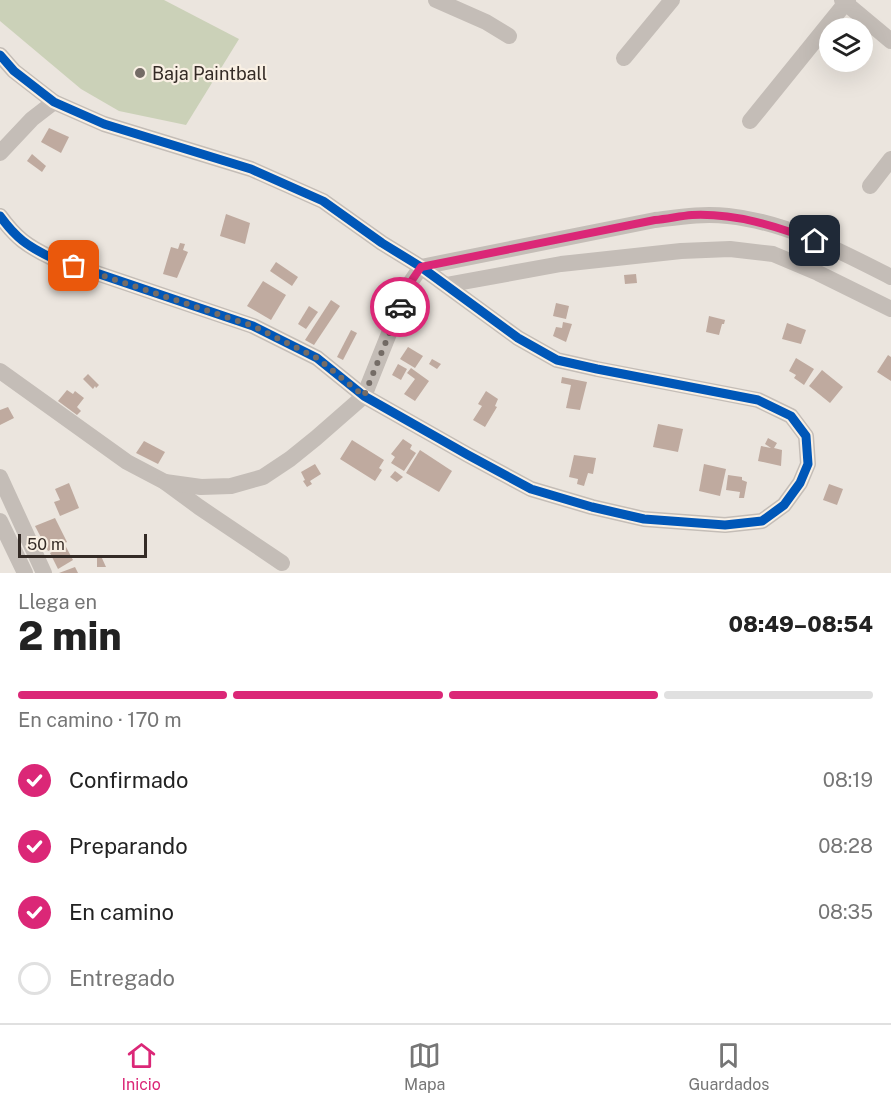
<!DOCTYPE html>
<html lang="es">
<head>
<meta charset="utf-8">
<style>
  body { margin:0; font-family:"Public Sans",sans-serif; background:#f6f6f6; color:#222; height:100vh; display:flex; flex-direction:column; font-size:22px; white-space:nowrap }
  * { box-sizing:border-box; margin:0 }
  p { font-size:20px; color:#767676 }
  .icon { flex:none; width:33px; height:33px; fill:none; stroke:currentColor; stroke-width:2; stroke-linecap:round; stroke-linejoin:round }
  .map { position:relative; height:573px; overflow:hidden }
  .drawer { display:flex; flex-direction:column; background:#fff; flex:1 }
  .drawer>* { flex:none }
  .buttons { position:absolute; left:819px; top:18px; display:grid; gap:12px }
  .buttons a { display:grid; place-items:center; width:54px; height:54px; border-radius:50%; background:#fff; box-shadow:0 6px 24px #0002; font-size:30px }
  .scale { position:absolute; left:18px; bottom:15px; width:129px; box-sizing:border-box; padding-left:6px; border:3px solid #342b26; border-top:0; font-size:16px; line-height:21px; white-space:nowrap; color:#342b26; -webkit-text-stroke:4px #f9f0e4; paint-order:stroke }
  .pin { position:absolute; display:grid; place-items:center; width:51px; height:51px; color:#fff; margin:-26px; border-radius:12px; box-shadow:0 3px 9px #0006 }
  .courier { position:absolute; display:grid; place-items:center; width:60px; height:60px; margin:-30px; border:4px solid #db2777; border-radius:50%; background:#fff; color:#222; box-shadow:0 2px 8px #0007 }
  .overview em { font-style:normal; font-weight:800 }
  .overview div { display:flex; flex-direction:column-reverse }
  .overview { display:flex; align-items:center; justify-content:space-between; height:102px; padding:0 18px }
  h1 { font-size:39px; font-weight:800; line-height:45px }
  .bar { display:grid; grid-template-columns:repeat(4,1fr); gap:9px 6px; align-content:center; height:72px; padding:0 18px }
  .bar i { height:8px; border-radius:4px; background:#e0e0e0 }
  .bar .active { background:#db2777 }
  .bar p { grid-column:span 4 }
  ol { padding:0 18px; list-style:none }
  li { display:flex; align-items:center; gap:18px; height:66px }
  li p { margin-inline-start:auto }
  li .icon { padding:6px; border-radius:50%; background:#db2777; color:#fff; stroke-width:4 }
  li:last-child { color:#767676 }
  li i { width:33px; height:33px; border:3px solid #e0e0e0; border-radius:50% }
  .tabs { display:flex; justify-content:space-around; align-items:center; height:84px; border-top:2px solid #e0e0e0; background:#fff; font-size:16px; color:#767676 }
  .tabs a { display:grid; justify-items:center; gap:3px }
  .tabs .active { color:#db2777 }
  .map>svg:first-child { display:block }
  .green { fill:#cbd1b8 }
  .building { fill:#bfaa9f }
  .lines { fill:none; stroke-linecap:round; stroke-linejoin:round }
  .minor { stroke:#c4bdb7; stroke-width:16 }
  .cycleway-casing { stroke:#f9f0e4; stroke-width:13 }
  .cycleway { stroke:#0057b8; stroke-width:9 }
  .done { stroke:#746c66; stroke-width:6; stroke-dasharray:0 10.8 }
  .route { stroke:#db2777; stroke-width:8 }
  .poi-dot { fill:#746c66; stroke:#f9f0e4; stroke-width:2 }
  .labels { text-anchor:middle; dominant-baseline:central; stroke-width:4.5; stroke-linejoin:round; paint-order:stroke }
  .poi-label { font-size:18px; fill:#342b26; stroke:#f9f0e4; text-anchor:start }
</style>
</head>
<body>
<div class="map">
<svg width="891" height="573" viewBox="0 0 891 573">
  <rect width="100%" height="100%" fill="#ebe5de"/>
  <!-- green -->
  <path class="green" d="M0,0H164L239,39L186,125L119,111L81,89L0,21Z"/>
  <!-- building -->
  <g class="building">
    <path d="M49,128L69,137L61,153L41,142Z"/>
    <path d="M32,154L46,166L42,172L27,161Z"/>
    <path d="M226,214L250,223L245,244L220,236Z"/>
    <path d="M180,243L185,244L183,250L188,252L177,278L163,274L171,247L178,249Z"/>
    <path d="M276,262L298,277L292,286L270,271Z"/>
    <path d="M636,274L637,283L625,284L624,275Z"/>
    <path d="M263,281L286,295L271,320L247,306Z"/>
    <path d="M331,300L340,306L314,345L305,340Z"/>
    <path d="M556,303L569,306L566,319L553,316Z"/>
    <path d="M309,306L318,312L306,329L298,324Z"/>
    <path d="M709,316L725,320L724,324H722L719,335L706,332Z"/>
    <path d="M563,322L572,324L566,342L553,336L556,327L562,328Z"/>
    <path d="M787,323L806,330L801,344L782,339Z"/>
    <path d="M351,330L357,333L343,360L337,357Z"/>
    <path d="M408,347L423,356L415,368L400,359Z"/>
    <path d="M888,355L891,357V381L877,372Z"/>
    <path d="M796,358L814,369L804,385L794,378L796,375L789,371Z"/>
    <path d="M432,359L441,364L437,369L429,364Z"/>
    <path d="M398,364L407,369L401,380L392,375Z"/>
    <path d="M411,368L429,381L415,401L404,394L415,379L407,373Z"/>
    <path d="M822,370L843,387L830,403L809,386Z"/>
    <path d="M88,374L99,385L96,388L95,386L93,389L83,379Z"/>
    <path d="M562,377L587,382L580,410L566,408L571,385L561,383Z"/>
    <path d="M67,390L73,394L75,391L84,398L77,407L81,411L77,415L58,401Z"/>
    <path d="M486,391L498,399L495,406L497,407L485,427L473,420L482,406L478,404Z"/>
    <path d="M8,407L14,418L0,425V410Z"/>
    <path d="M658,424L683,429L678,452L653,447Z"/>
    <path d="M768,438L777,443L774,448L782,450L781,466L758,461L761,446L771,448L765,444Z"/>
    <path d="M403,439L412,445L410,449L416,453L404,471L391,463L395,457L391,454Z"/>
    <path d="M352,440L384,460L379,468L382,470L375,481L340,459Z"/>
    <path d="M144,441L165,452L158,464L136,453Z"/>
    <path d="M420,450L452,471L439,492L406,473Z"/>
    <path d="M574,455L596,458L593,474L588,473L584,486L577,484L578,479L569,477Z"/>
    <path d="M315,464L321,474L310,481L312,484L307,487L303,481L305,480L301,472Z"/>
    <path d="M704,464L726,469L720,496L699,491Z"/>
    <path d="M395,471L403,477L397,482L390,477Z"/>
    <path d="M728,475L742,477V480L747,482L744,498H739L740,492L726,490Z"/>
    <path d="M69,483L79,508L60,516L54,502L60,500L55,489Z"/>
    <path d="M829,484L843,489L837,505L823,500Z"/>
    <path d="M55,518L67,542L48,551L35,526Z"/>
    <path d="M65,545L73,560L58,569L50,553Z"/>
    <path d="M101,556L106,567H97V558Z"/>
    <path d="M75,567L78,573H59Z"/>
  </g>
  <g class="lines">
    <!-- minor -->
    <g class="minor">
      <path d="M436,0L486,22L509,36"/>
      <path d="M842,0L891,41"/>
      <path d="M0,55L14,71L54,102L104,124L251,169L323,201L382,243L421,267L518,338L557,360L597,369L758,400L791,416L806,436L808,464L800,483L784,505L762,521L725,525L644,519L592,507L531,489L468,455L364,396L317,358L253,326L52,258C27,246 16,238 0,216"/>
      <path d="M624,58L672,0"/>
      <path d="M750,121L848,0"/>
      <path d="M0,153L32,119L54,102"/>
      <path d="M870,186L891,159"/>
      <path d="M446,285L561,264L681,251L730,249L773,254L818,273L891,309"/>
      <path d="M0,371L127,462L165,482L199,507L282,563"/>
      <path d="M0,477L44,573"/>
      <path d="M165,482L201,487L231,486L263,477L290,459L316,438L364,396L408,286L421,267L655,220C679,217 703,213 728,216C786,222 840,251 891,277"/>
      <path d="M0,521L25,573"/>
    </g>
    <defs>
      <path id="cycleway" d="M0,55L14,71L54,102L104,124L251,169L323,201L382,243L421,267L518,338L557,360L597,369L758,400L791,416L806,436L808,464L800,483L784,505L762,521L725,525L644,519L592,507L531,489L468,455L364,396L317,358L253,326L52,258C27,246 16,238 0,216"/>
    </defs>
    <!-- cycleway casing -->
    <use href="#cycleway" class="cycleway-casing"/>
    <!-- cycleway -->
    <use href="#cycleway" class="cycleway"/>
  </g>
  <g class="lines">
    <!-- done -->
    <path class="done" d="M74,266L253,326L317,358L364,396L400,307"/>
    <!-- route -->
    <path class="route" d="M400,307L408,286L421,267L655,220C667,219 680,216 692,215C735,213 776,226 815,241"/>
  </g>
  <!-- markers -->
  <circle class="poi-dot" cx="140" cy="73" r="6"/>
  <g class="labels">
    <!-- poi labels -->
    <g class="poi-label">
      <text x="152" y="73">Baja Paintball</text>
    </g>
  </g>
</svg>
<div class="buttons">
<a><svg class="icon" aria-label="layers" viewBox="0 0 24 24"><path d="M12 4l9 5-9 5-9-5zM3 14l9 5 9-5"/></svg></a>
</div>
<div class="scale">50 m</div>
<div class="pin" style="left:74px;top:266px;background:#ea580c"><svg class="icon" aria-label="bag" viewBox="0 0 24 24"><path d="M5 8h14l-1 12H6zM9 8a3 3 0 0 1 6 0"/></svg></div>
<div class="pin" style="left:815px;top:241px;background:#1f2937"><svg class="icon" aria-label="home" viewBox="0 0 24 24"><path d="M3 11l9-7 9 7M6 9v11h12V9"/></svg></div>
<div class="courier" style="left:400px;top:307px"><svg class="icon" aria-label="car" viewBox="0 0 24 24"><path d="M5 17H2v-5l4-1 3-4h7l3 4 3 1v5h-3M9 17h6M6 11h13"/><circle cx="7" cy="17" r="2"/><circle cx="17" cy="17" r="2"/></svg></div>
</div>
<section class="drawer">
<div class="overview"><div><h1>2 min</h1><p>Llega en</p></div><em>08:49–08:54</em></div>
<div class="bar"><i class="active"></i><i class="active"></i><i class="active"></i><i></i><p>En camino · 170 m</p></div>
<ol>
<li><svg class="icon" aria-label="check" viewBox="0 0 24 24"><path d="M5 12l5 5 9-10"/></svg>Confirmado<p>08:19</p></li>
<li><svg class="icon" aria-label="check" viewBox="0 0 24 24"><path d="M5 12l5 5 9-10"/></svg>Preparando<p>08:28</p></li>
<li><svg class="icon" aria-label="check" viewBox="0 0 24 24"><path d="M5 12l5 5 9-10"/></svg>En camino<p>08:35</p></li>
<li><i></i>Entregado</li>
</ol>
</section>
<nav class="tabs">
<a class="active"><svg class="icon" aria-label="home" viewBox="0 0 24 24"><path d="M3 11l9-7 9 7M6 9v11h12V9"/></svg>Inicio</a>
<a><svg class="icon" aria-label="map" viewBox="0 0 24 24"><path d="M3 6l6-2 6 2 6-2v14l-6 2-6-2-6 2zM9 4v14M15 6v14"/></svg>Mapa</a>
<a><svg class="icon" aria-label="saved" viewBox="0 0 24 24"><path d="M7 4h10v16l-5-4-5 4z"/></svg>Guardados</a>
</nav>
</body>
</html>
